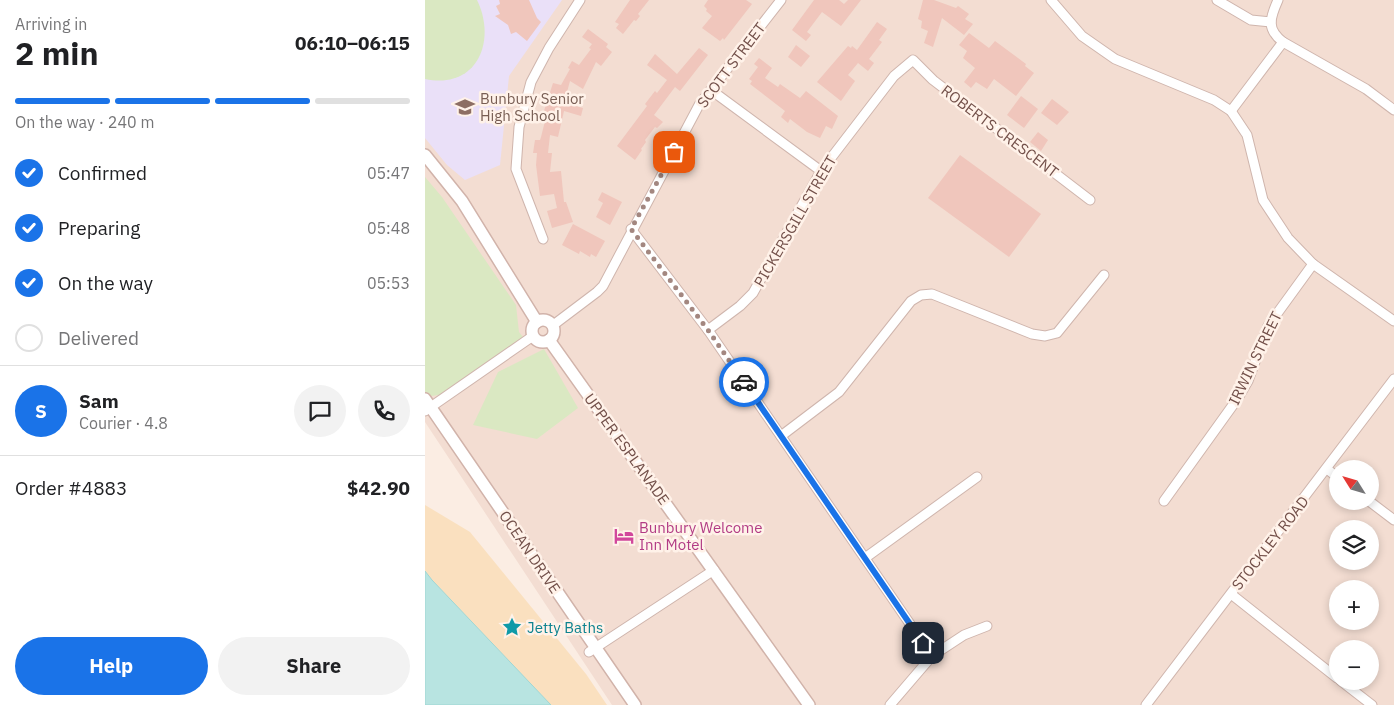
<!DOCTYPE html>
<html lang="en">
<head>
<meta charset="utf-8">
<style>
  body { margin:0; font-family:"IBM Plex Sans",sans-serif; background:#f2f2f2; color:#202124; height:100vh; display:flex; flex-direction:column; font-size:19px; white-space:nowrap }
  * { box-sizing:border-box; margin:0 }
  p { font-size:16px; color:#757577 }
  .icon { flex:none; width:28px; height:28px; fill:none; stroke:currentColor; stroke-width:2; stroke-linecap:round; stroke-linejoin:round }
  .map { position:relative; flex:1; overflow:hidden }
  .drawer { display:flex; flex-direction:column; background:#fff; width:425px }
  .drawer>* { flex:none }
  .needle { width:32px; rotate:307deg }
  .fabs { position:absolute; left:904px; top:460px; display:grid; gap:10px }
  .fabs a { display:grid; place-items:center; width:50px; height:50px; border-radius:50%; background:#fff; box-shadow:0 2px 8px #0003; font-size:25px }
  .pin { position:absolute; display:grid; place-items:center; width:42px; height:42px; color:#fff; margin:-21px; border-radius:10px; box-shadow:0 2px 8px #0006 }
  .courier { position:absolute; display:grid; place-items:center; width:50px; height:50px; margin:-25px; border:4px solid #1a73e8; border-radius:50%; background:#fff; color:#222; box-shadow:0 1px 6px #0007 }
  .headline em { font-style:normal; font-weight:700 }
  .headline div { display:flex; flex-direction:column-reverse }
  .headline { display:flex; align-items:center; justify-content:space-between; height:85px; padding:0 15px }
  h1 { font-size:32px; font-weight:700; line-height:38px }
  .bar { display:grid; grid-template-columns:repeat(4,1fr); gap:8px 5px; align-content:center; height:60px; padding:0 15px }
  .bar i { height:6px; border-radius:4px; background:#e0e0e0 }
  .bar .selected { background:#1a73e8 }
  .bar p { grid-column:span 4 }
  .line { display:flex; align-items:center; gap:12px; padding:0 15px; border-top:1px solid #e0e0e0 }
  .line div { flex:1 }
  .round { display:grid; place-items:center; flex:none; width:52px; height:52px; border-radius:26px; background:#f2f2f2 }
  ol { padding:0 15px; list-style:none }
  li { display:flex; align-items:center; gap:15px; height:55px }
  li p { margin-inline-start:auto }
  li .icon { padding:5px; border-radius:50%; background:#1a73e8; color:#fff; stroke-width:4 }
  li:last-child { color:#757577 }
  li i { width:28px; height:28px; border:2px solid #e0e0e0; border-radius:50% }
  .button { display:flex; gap:10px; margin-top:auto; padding:10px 15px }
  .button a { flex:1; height:58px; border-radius:30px; background:#1a73e8; color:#fff; font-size:20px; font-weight:700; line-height:58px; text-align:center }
  .button a+a { background:#f2f2f2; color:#202124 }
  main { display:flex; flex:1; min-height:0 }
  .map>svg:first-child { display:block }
  .residential { fill:#f3ddd2; fill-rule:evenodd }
  .education { fill:#eae0f8 }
  .green { fill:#dae8c2 }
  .sand { fill:#fae0bf }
  .water { fill:#b8e4e1; stroke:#9fd6d3 }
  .building { fill:#f0c6bc }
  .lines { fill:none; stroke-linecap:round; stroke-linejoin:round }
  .street-casing { stroke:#cfb5ad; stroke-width:11 }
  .secondary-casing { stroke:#d1b3aa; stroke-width:14 }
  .street { stroke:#fff; stroke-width:9 }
  .secondary { stroke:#fff; stroke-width:11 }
  .done { stroke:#a38780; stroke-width:5; stroke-dasharray:0 9 }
  .route { stroke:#1a73e8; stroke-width:6 }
  .labels { text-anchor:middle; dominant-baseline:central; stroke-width:5; stroke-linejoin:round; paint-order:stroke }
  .street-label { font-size:15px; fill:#73504a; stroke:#fff2e9 }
  .education-label { font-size:15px; fill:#785e54; stroke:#fff2e9; text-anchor:start }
  .hotel-label { font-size:15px; fill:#b23c85; stroke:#fff2e9; text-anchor:start }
  .culture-label { font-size:15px; fill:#0d838f; stroke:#fff2e9; text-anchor:start }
</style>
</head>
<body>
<main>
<section class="drawer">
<div class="headline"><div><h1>2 min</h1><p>Arriving in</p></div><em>06:10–06:15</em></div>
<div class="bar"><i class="selected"></i><i class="selected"></i><i class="selected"></i><i></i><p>On the way · 240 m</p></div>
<ol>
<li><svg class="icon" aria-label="check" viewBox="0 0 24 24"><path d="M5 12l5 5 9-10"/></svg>Confirmed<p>05:47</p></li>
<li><svg class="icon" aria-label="check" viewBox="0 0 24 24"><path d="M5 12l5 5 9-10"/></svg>Preparing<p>05:48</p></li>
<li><svg class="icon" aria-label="check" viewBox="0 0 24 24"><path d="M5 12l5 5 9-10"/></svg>On the way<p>05:53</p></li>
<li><i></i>Delivered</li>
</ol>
<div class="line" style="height:90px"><b class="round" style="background:#1a73e8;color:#fff">S</b><div><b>Sam</b><p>Courier · 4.8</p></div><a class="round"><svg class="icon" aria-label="chat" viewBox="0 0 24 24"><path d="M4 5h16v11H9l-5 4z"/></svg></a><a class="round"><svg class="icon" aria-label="phone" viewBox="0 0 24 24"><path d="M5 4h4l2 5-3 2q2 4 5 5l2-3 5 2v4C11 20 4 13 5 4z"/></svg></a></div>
<div class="line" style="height:65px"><div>Order #4883</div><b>$42.90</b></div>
<div class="button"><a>Help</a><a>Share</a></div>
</section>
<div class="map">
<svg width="969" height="705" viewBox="0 0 969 705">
  <rect width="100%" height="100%" fill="#fbede3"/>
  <!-- residential -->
  <path class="residential" d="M0,0H969V705H187L0,422ZM912,469H945V501H912ZM912,529H945V561H912ZM912,589H945V621H912ZM912,649H945V681H912Z"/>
  <!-- education -->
  <path class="education" d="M0,0H137L84,76L75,165L40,180L22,165L0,138Z"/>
  <!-- green -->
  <g class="green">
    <path d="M0,0H52C72,41 52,90 0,79Z"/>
    <path d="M0,177L17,197L91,305L94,332L98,337L14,395L6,396L0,392Z"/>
    <path d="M119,349L153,408L112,439L48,425L73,372Z"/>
  </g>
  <!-- sand -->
  <path class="sand" d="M0,505L45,532L161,674L182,705H126L7,580L0,571Z"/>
  <!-- water -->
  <path class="water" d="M0,571L7,580L126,705H0Z"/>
  <!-- building -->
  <g class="building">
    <path d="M74,0H104L112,18L116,22L102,41L91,32L86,34L83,25L70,16L75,14L71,6L75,4Z"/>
    <path d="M205,0H224L213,14L215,16L211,21L209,20L198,34L191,28L194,24L190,22Z"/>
    <path d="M283,0H321L327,4L299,40L298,38L295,41L277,28L287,16L281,11L282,9L279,6Z"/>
    <path d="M389,0H414L419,4L423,0H436L416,26L397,12L382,32L386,35L381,41L367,30Z"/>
    <path d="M498,0H509L531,8L533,6L544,14L540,19L548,24L539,35L517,18L508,47L499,43L503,31L496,28L497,21L493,19Z"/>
    <path d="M452,22L462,29L454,40L457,42L444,59L449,63L443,71L433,63L423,75L430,81L416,101L392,82L423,46L426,48L427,46L432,50Z"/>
    <path d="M163,29L183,44L181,47L187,52L176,66L171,62L158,89L145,81L139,103L158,108L156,116L139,111L133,137L125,135L123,153H127L125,172L136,171L139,202H141L148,222L127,228L122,211L132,208L129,194L115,196L111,165L112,153H108L110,140H115L116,137L120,121L116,120L128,83L136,85L145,69L143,68L147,61L154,65L166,49L164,48L167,44L157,37Z"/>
    <path d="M544,33L564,48L570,41L601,64L600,66L609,73L591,96L569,79L562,89L551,82L546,88L539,82L550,68L538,58L542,51L534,45Z"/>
    <path d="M371,45L385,56L376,67L363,57Z"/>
    <path d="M274,48L283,55L255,91L250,87L229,115L238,122L232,128L230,127L220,140L221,142L216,149L217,150L210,160L192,146L222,106L220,104L230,91L232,93L242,80L222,65L230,54L252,74Z"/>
    <path d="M334,58L347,68L340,78L353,87L355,84L375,98L381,91L413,116L407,129L401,126L395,138L382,132L365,119L363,123L356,117L360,111L325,84L327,81L324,79L333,67L329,64Z"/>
    <path d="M596,96L613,109L599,128L582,115Z"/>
    <path d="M627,99L644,112L632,125L616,113Z"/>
    <path d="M613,132L623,140L616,151L605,142Z"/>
    <path d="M535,155L616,214L584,257L503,198Z"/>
    <path d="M177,192L197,202L185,225L171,217L178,203L173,200Z"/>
    <path d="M148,224L180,241L171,257L166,254L165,257L155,251L154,254L137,245Z"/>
  </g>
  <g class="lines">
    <defs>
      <g id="street">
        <path d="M626,0L657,36L690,59L789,100L806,111L822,135L838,200L863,238L888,264L969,321"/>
        <path d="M792,0L826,20L846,22"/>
        <path d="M858,42L941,89L969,110"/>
        <path d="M286,90L396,171"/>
        <path d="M806,111L858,42C841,29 845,18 853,0"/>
        <path d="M206,229L283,330L507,656L465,705"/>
        <path d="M118,239L91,169L94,127L106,82L124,48L155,0"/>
        <path d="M127,326L172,292L178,286L274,105L356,0"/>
        <path d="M283,330L315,306L328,293L396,171L469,76L488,60L508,80L665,200"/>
        <path d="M0,411L108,336"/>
        <path d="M356,436L414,392L486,301L496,295L507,294L607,334L620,336L632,333L679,275"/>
        <path d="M902,469L912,477"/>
        <path d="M739,501L813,398L823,381L843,326L888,264"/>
        <path d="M944,501L969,520"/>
        <path d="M440,558L552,477"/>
        <path d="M806,594L912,678"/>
        <path d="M164,652L289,570"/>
        <path d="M507,656L539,635L562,626"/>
        <path d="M916,681L947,705"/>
        <path d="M721,705L969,379"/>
      </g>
      <g id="secondary">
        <path d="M0,155L37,201L112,322"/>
        <circle cx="118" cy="331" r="11"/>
        <path d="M124,340L384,705"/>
        <path d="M0,399L210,705"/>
      </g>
    </defs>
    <!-- street casing -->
    <use href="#street" class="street-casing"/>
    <!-- secondary casing -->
    <use href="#secondary" class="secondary-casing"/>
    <!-- street -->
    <use href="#street" class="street"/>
    <!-- secondary -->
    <use href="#secondary" class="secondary"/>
  </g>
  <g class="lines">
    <!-- done -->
    <path class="done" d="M249,152L206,229L283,330L319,382"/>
    <!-- route -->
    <path class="route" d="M319,382L498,643"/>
  </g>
  <!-- icons -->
  <defs>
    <symbol id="school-bare" viewBox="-9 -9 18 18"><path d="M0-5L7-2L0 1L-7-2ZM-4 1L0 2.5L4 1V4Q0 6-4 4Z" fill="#8d6e63" stroke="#fff2e9" stroke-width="2.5" paint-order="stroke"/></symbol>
    <symbol id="hotel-bare" viewBox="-9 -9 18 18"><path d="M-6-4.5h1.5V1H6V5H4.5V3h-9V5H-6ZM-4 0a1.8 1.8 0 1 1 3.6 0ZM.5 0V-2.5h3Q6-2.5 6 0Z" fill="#d1479c" stroke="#fff2e9" stroke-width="2.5" paint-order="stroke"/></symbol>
    <symbol id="sight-bare" viewBox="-9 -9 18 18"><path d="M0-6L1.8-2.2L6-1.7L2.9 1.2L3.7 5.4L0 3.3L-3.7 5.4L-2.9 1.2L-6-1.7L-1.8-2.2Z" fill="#0f9aa8" stroke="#fff2e9" stroke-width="2.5" paint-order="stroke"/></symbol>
  </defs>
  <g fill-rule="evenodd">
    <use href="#school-bare" x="26" y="93" width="28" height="28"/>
    <use href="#hotel-bare" x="185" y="522" width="28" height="28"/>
    <use href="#sight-bare" x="73" y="613" width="28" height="28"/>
  </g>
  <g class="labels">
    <!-- street labels -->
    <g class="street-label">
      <text transform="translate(306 65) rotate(-53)">SCOTT STREET</text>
      <text transform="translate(575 131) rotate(37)">ROBERTS CRESCENT</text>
      <text transform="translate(370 221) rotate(-60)">PICKERSGILL STREET</text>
      <text transform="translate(830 358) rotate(-64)">IRWIN STREET</text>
      <text transform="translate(202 449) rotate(54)">UPPER ESPLANADE</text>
      <text transform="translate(845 543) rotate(-52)">STOCKLEY ROAD</text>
      <text transform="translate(105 552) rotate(56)">OCEAN DRIVE</text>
    </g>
    <!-- education labels -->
    <g class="education-label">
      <text x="55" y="98">Bunbury Senior<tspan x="55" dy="17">High School</tspan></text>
    </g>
    <!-- hotel labels -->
    <g class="hotel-label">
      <text x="214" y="527">Bunbury Welcome<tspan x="214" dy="17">Inn Motel</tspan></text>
    </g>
    <!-- culture labels -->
    <g class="culture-label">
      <text x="102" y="627">Jetty Baths</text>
    </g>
  </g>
</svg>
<div class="fabs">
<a><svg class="needle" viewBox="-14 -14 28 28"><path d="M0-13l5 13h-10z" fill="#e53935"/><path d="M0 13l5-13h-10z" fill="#757577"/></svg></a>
<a><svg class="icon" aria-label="layers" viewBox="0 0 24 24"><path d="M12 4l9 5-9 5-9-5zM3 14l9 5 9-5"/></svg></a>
<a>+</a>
<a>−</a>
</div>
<div class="pin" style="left:249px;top:152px;background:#ea580c"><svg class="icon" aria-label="bag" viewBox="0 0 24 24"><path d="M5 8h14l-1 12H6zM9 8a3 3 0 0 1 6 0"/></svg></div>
<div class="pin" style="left:498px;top:643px;background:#1f2937"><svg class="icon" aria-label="home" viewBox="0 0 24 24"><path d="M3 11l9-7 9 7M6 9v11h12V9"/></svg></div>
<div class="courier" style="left:319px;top:382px"><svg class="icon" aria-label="car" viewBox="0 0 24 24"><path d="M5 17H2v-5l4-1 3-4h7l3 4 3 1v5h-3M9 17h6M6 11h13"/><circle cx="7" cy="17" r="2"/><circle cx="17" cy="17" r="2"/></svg></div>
</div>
</main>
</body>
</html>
